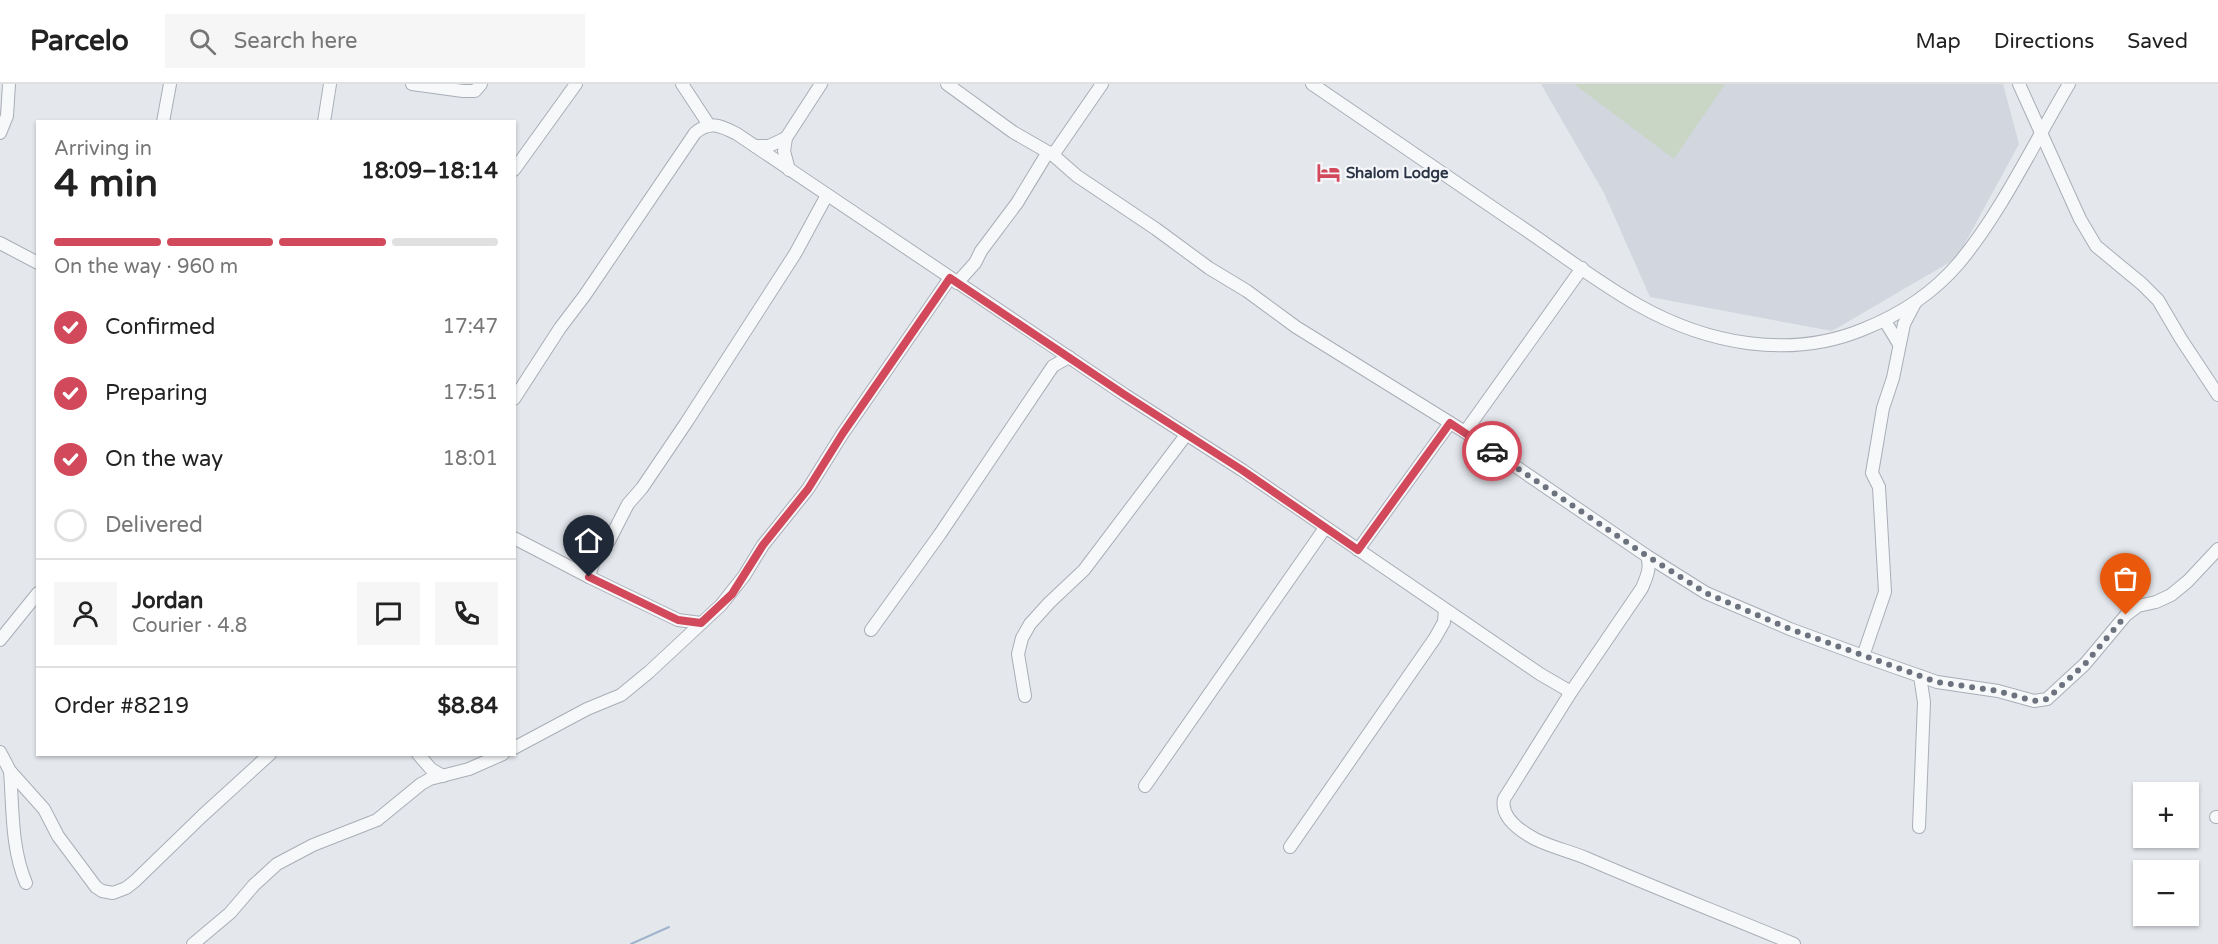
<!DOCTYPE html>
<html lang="en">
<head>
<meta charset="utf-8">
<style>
  body { margin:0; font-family:"Varela Round",sans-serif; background:#f6f6f6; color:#222; height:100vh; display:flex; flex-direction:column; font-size:22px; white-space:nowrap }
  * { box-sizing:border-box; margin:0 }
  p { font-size:20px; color:#767676 }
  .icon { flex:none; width:33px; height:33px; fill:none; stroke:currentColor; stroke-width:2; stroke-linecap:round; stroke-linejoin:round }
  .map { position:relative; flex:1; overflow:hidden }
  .panel { position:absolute; left:36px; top:36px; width:480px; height:636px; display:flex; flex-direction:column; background:#fff; border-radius:0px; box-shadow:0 2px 4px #0004 }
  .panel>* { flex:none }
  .tools { position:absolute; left:2133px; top:698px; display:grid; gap:12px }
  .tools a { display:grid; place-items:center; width:66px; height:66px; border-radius:0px; background:#fff; box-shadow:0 2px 4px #0004; font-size:30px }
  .pin { position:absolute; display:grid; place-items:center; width:51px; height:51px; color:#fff; margin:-62px -26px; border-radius:50% 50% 50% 0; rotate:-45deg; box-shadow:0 0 6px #0007 }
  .pin .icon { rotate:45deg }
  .courier { position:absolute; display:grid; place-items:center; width:60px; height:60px; margin:-30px; border:4px solid #d1495b; border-radius:50%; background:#fff; color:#222; box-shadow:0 2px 8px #0007 }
  .head em { font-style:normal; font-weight:700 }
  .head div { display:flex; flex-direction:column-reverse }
  .head { display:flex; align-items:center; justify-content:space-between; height:102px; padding:0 18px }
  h1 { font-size:39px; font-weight:700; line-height:45px }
  .bar { display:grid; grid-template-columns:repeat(4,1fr); gap:9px 6px; align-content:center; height:72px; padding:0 18px }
  .bar i { height:8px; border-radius:4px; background:#e0e0e0 }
  .bar .active { background:#d1495b }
  .bar p { grid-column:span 4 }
  .line { display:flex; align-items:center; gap:15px; padding:0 18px; border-top:2px solid #e0e0e0 }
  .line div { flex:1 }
  .round { display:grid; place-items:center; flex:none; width:63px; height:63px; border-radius:0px; background:#f6f6f6 }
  ol { padding:0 18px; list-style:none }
  li { display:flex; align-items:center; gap:18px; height:66px }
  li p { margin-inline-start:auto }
  li .icon { padding:6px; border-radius:50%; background:#d1495b; color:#fff; stroke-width:4 }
  li:last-child { color:#767676 }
  li i { width:33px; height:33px; border:3px solid #e0e0e0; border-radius:50% }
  header { display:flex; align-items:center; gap:36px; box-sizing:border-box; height:84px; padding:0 30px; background:#fff; border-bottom:2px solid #e0e0e0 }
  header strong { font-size:28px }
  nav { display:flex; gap:33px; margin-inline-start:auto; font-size:21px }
  .search { width:420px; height:54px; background:#f6f6f6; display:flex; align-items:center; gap:15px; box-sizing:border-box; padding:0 21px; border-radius:0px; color:#767676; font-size:22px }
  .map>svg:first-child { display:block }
  .built { fill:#d2d6de }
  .green { fill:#c9d6c5 }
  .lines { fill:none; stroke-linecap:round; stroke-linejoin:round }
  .stream { stroke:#9fb4cc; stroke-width:2 }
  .minor-casing { stroke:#a9aeb7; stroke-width:14 }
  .minor { stroke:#f7f8fa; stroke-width:12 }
  .done { stroke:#6c737f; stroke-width:6; stroke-dasharray:0 10.8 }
  .route { stroke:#d1495b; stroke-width:8 }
  .labels { text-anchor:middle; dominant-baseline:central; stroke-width:4.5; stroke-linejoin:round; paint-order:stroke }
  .poi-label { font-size:15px; font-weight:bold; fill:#2b3445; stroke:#f4f6f9; text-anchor:start }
</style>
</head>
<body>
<header>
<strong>Parcelo</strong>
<div class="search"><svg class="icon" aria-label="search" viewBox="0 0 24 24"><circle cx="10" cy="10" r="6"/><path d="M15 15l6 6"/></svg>Search here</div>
<nav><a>Map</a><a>Directions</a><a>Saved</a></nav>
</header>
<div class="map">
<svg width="2218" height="860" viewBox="0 0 2218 860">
  <rect width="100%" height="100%" fill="#e4e7ec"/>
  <!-- built -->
  <path class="built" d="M1541,0H2003L2019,60L1957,174L1832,247L1650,213L1604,109Z"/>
  <!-- green -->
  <path class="green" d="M1574,0H1725L1674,75Z"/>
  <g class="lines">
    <!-- stream -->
    <path class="stream" d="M631,860L669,843"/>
    <defs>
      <g id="minor">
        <path d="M412,0L463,7H475L481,0"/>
        <path d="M682,0L709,41"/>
        <path d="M947,0L1013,48L1053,71L1077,92L1156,145L1209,184L1247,207L1296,243L1465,348L1647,472L1706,509L1790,545L1863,572L1937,598L1998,607L2034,617L2047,615L2085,580L2126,531L2138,522L2156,518L2171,511L2188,497L2218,465"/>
        <path d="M1312,0C1379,46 1447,92 1514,138C1555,165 1595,197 1638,221C1707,260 1790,276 1864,245C1899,231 1933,209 1958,180C2001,129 2035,57 2069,0"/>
        <path d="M2019,0L2080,135L2096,162L2142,200L2158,216L2181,255L2218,311"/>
        <path d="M163,38L170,0"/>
        <path d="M324,38L330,0"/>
        <path d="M0,49L7,32L9,0"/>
        <path d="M755,62H769L786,54"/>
        <path d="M1053,71L1102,0"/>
        <path d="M514,86L576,0"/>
        <path d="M789,86L784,67L786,54L821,0"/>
        <path d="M0,159L38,179"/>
        <path d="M957,199L975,179L981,167L1017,119L1048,68"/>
        <path d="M1885,237L1899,260"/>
        <path d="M514,315L560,244L585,211L695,49C710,36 721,42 737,50L1125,311L1242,386L1540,590L1571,608"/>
        <path d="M1465,348L1582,184"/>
        <path d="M514,454L589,493L678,536L701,539"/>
        <path d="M1358,466L1450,339"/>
        <path d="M1647,472C1651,484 1647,492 1642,504L1571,608L1504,715C1500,734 1520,747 1535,755C1551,763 1569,767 1586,774C1655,804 1725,831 1794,860"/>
        <path d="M589,493L593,479L609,457L628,420L642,404L686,339L795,170L827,111"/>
        <path d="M871,546L940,450L1053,282L1069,273"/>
        <path d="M0,556L38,509"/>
        <path d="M1863,572L1885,508L1879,403L1872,389L1883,324L1893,294L1904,240L1915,219"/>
        <path d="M1025,612L1018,570L1022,554L1030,540L1049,519L1084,486L1186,351"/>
        <path d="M514,664L587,625L621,611L649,588L721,521L744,492L763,461L808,405L843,349L950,194"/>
        <path d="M0,668L10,687L44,725L58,752L96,803L102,807L113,809L126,804L135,797L202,732L270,670"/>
        <path d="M418,670L431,685L443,692"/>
        <path d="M10,687C13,724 11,764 26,799"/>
        <path d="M1145,702L1325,444"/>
        <path d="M2216,733H2218"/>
        <path d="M1919,743L1924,618L1920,592"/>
        <path d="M1290,763L1435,554L1444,538L1445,526"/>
        <path d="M193,860L230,829L254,801L277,780L313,761L377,736L421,700L430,695L469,685L503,670"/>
      </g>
    </defs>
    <!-- minor casing -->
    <use href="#minor" class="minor-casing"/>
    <!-- minor -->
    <use href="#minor" class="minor"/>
  </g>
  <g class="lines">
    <!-- done -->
    <path class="done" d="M1492,367L1647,472L1706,509L1790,545L1937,598L1998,607L2034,617L2047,615L2085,580L2126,531"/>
    <!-- route -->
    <path class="route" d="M589,493L678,536L701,539L732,510L763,461L808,405L843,349L950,194L1125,311L1242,386L1358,466L1450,339L1492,367"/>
  </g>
  <!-- icons -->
  <defs>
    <symbol id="hotel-bare" viewBox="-9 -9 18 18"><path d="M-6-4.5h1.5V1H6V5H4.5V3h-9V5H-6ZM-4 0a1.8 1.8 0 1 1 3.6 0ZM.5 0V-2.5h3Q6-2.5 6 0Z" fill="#d1495b" stroke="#f4f6f9" stroke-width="2.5" paint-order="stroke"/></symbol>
  </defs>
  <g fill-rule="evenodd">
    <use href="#hotel-bare" x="1312" y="72" width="33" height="33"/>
  </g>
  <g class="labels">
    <!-- poi labels -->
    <g class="poi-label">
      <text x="1346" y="89">Shalom Lodge</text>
    </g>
  </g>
</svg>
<div class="tools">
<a>+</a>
<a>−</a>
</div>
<div class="pin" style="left:2126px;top:531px;background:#ea580c"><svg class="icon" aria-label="bag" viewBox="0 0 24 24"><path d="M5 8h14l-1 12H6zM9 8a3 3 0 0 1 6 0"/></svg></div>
<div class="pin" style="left:589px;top:493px;background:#1f2937"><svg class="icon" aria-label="home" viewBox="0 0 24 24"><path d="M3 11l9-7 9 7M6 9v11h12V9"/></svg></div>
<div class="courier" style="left:1492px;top:367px"><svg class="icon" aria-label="car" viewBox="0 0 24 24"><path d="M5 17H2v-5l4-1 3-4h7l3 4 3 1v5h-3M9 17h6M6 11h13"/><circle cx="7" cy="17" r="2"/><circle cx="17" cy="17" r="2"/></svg></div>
<section class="panel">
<div class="head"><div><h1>4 min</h1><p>Arriving in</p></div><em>18:09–18:14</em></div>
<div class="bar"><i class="active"></i><i class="active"></i><i class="active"></i><i></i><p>On the way · 960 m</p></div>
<ol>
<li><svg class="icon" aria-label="check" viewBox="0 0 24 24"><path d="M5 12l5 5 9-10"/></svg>Confirmed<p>17:47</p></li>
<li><svg class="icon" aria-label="check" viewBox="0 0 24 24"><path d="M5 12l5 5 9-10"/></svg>Preparing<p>17:51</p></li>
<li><svg class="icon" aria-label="check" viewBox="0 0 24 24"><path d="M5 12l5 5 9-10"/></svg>On the way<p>18:01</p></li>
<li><i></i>Delivered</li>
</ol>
<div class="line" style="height:108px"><a class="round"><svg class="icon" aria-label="person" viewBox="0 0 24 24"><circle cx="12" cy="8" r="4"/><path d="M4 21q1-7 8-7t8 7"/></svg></a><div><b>Jordan</b><p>Courier · 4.8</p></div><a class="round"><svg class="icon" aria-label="chat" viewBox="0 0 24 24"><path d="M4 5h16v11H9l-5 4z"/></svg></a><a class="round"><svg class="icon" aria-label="phone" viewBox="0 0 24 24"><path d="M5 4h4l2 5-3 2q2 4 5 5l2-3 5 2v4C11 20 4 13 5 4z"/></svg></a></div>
<div class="line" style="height:78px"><div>Order #8219</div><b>$8.84</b></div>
</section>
</div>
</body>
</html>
